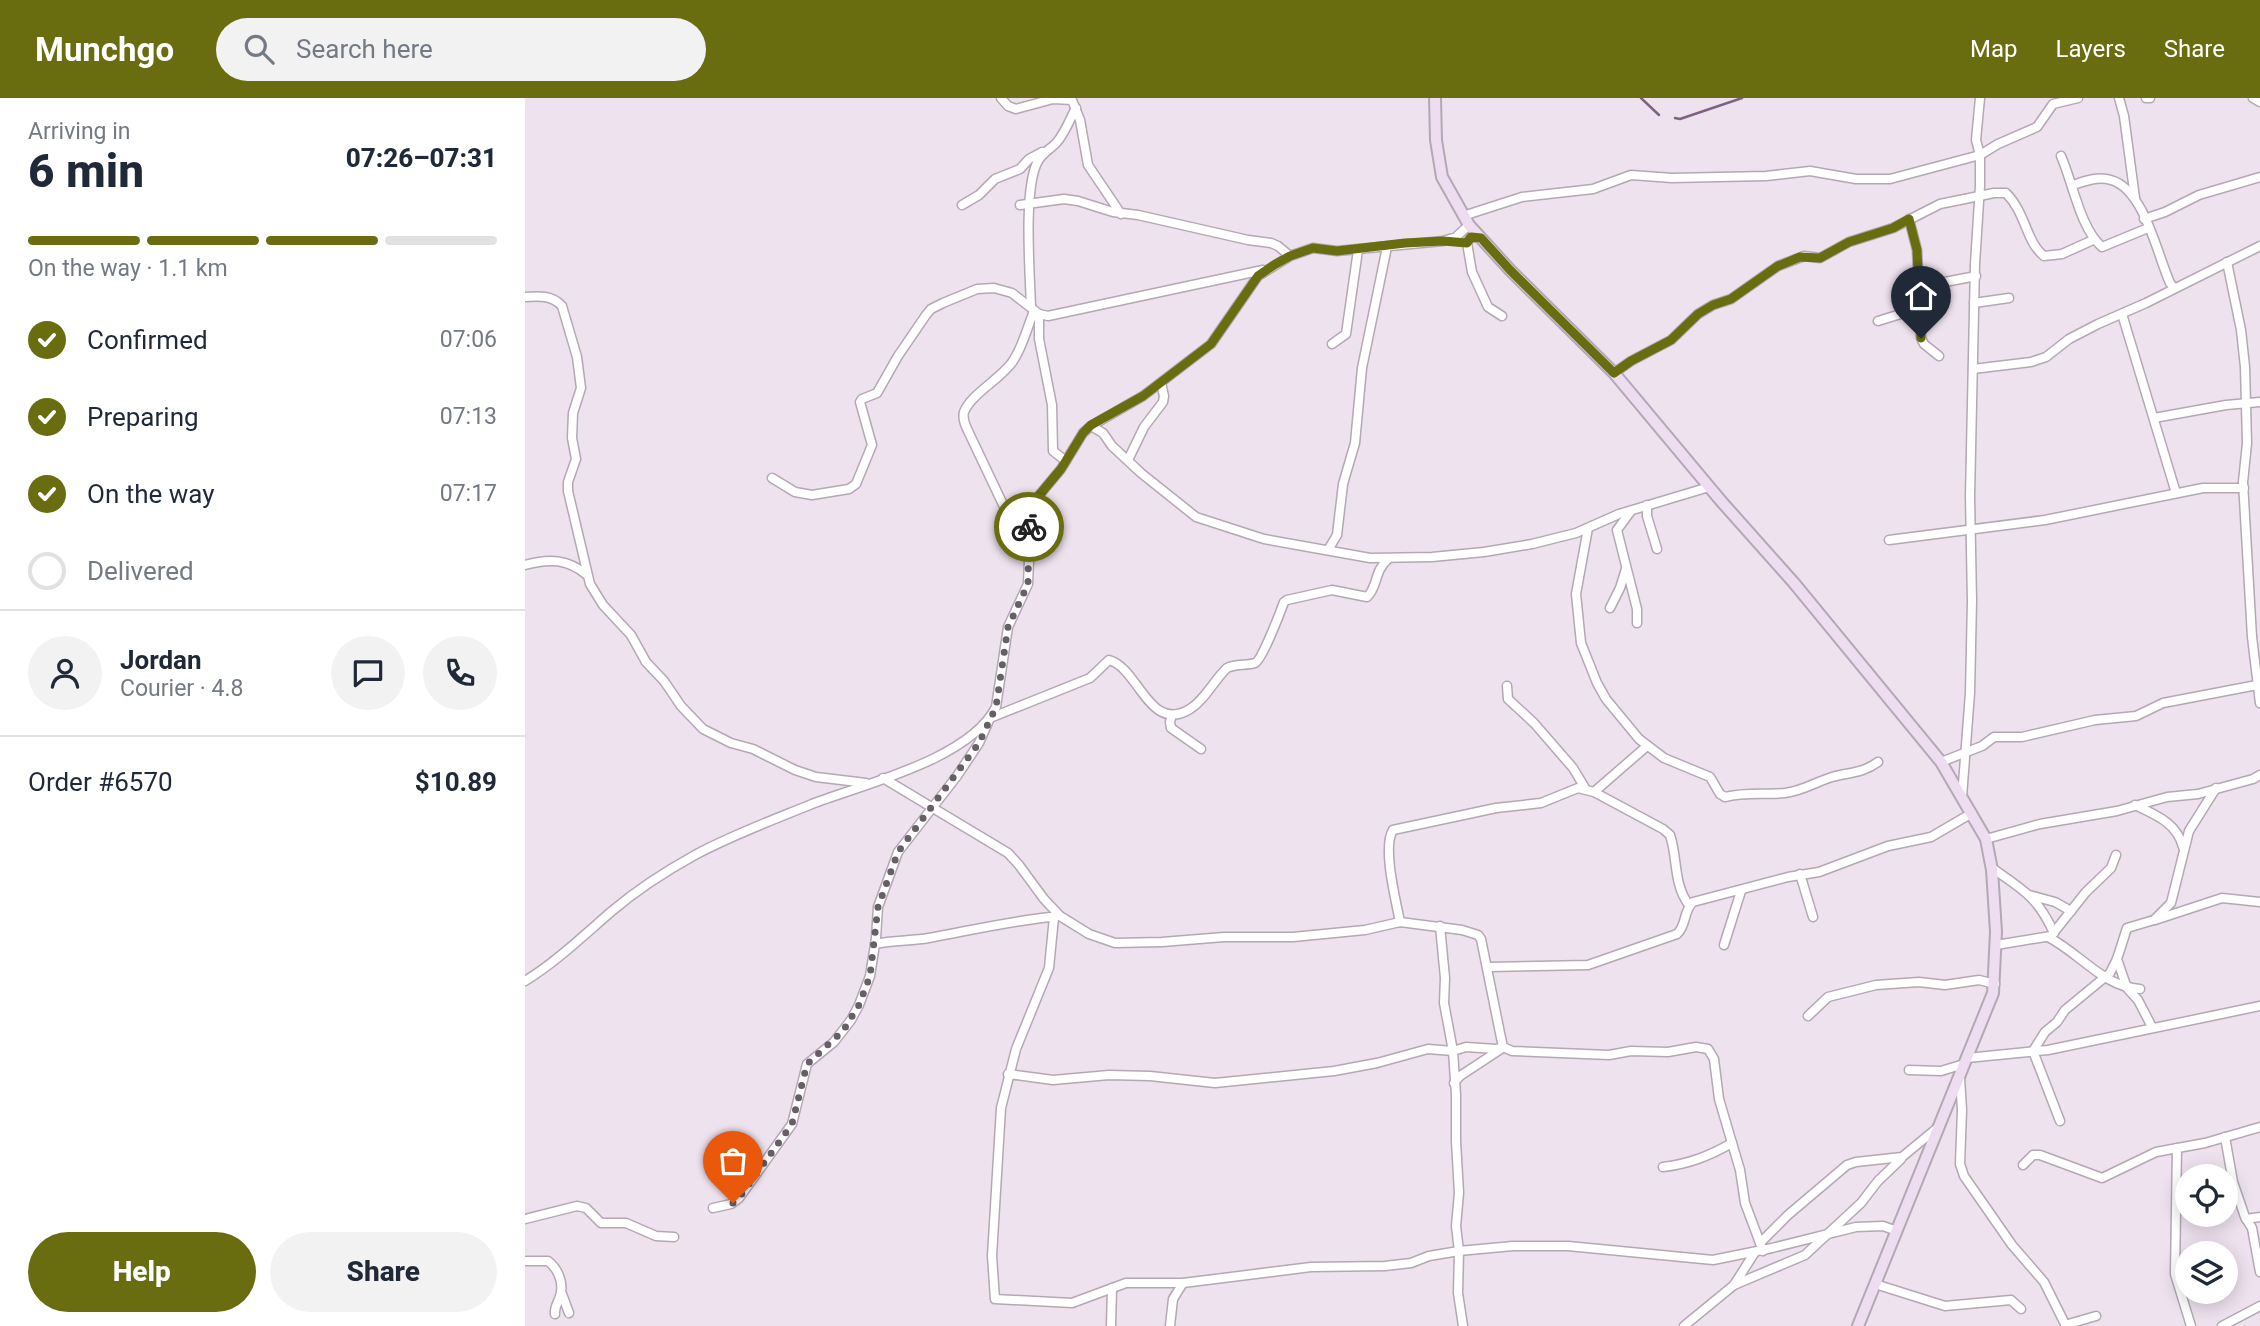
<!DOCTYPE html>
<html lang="en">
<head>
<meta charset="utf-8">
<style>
  body { margin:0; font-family:Roboto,sans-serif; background:#f2f2f3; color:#1f2937; height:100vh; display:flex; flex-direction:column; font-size:26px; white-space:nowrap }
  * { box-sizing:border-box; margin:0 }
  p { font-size:23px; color:#747a83 }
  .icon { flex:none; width:38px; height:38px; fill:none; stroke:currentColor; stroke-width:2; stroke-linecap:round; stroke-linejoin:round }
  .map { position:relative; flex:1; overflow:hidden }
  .panel { display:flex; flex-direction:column; background:#fff; width:525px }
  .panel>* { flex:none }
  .controls { position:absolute; left:1650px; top:1066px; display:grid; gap:14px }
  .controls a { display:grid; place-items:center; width:63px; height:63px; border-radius:50%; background:#fff; box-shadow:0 4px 18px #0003; font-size:35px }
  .pin { position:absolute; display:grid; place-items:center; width:60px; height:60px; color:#fff; margin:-72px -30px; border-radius:50% 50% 50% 0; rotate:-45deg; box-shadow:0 0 7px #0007 }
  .pin .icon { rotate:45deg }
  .courier { position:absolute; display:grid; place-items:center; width:70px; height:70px; margin:-35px; border:5px solid #696d10; border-radius:50%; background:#fff; color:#222; box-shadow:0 2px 9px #0007 }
  .overview em { font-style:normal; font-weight:800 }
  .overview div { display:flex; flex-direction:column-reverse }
  .overview { display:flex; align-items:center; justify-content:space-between; height:119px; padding:0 28px }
  h1 { font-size:46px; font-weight:800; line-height:52px }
  .bar { display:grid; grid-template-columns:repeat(4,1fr); gap:10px 7px; align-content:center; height:84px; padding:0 28px }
  .bar i { height:9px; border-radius:5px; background:#e0e1e3 }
  .bar .current { background:#696d10 }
  .bar p { grid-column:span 4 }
  .line { display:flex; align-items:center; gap:18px; padding:0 28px; border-top:2px solid #e0e1e3 }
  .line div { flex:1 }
  .round { display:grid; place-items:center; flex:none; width:74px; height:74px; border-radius:37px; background:#f2f2f3 }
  ol { padding:0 28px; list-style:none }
  li { display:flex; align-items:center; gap:21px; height:77px }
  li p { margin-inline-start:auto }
  li .icon { padding:7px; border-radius:50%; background:#696d10; color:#fff; stroke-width:4 }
  li:last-child { color:#747a83 }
  li i { width:38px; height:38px; border:4px solid #e0e1e3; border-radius:50% }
  .button { display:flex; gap:14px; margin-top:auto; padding:14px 28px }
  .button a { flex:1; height:80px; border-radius:42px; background:#696d10; color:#fff; font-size:28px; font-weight:800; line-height:80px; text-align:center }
  .button a+a { background:#f2f2f3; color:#1f2937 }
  header { display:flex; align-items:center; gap:42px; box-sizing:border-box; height:98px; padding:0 35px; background:#696d10; color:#fff }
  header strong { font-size:33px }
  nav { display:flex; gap:38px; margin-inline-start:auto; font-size:24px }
  .search { width:490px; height:63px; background:#f2f2f3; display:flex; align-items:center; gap:18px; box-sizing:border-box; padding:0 24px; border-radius:38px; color:#747a83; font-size:26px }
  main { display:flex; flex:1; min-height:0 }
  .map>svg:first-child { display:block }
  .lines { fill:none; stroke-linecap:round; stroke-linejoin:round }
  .stream { stroke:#7e6282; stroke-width:2.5 }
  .street-casing { stroke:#b3a8b4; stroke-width:11 }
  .secondary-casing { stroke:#b3a8b4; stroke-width:14 }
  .street { stroke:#fff; stroke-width:8 }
  .secondary { stroke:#eedcf1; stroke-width:10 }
  .done { stroke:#665f66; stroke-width:7; stroke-dasharray:0 12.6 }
  .route { stroke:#696d10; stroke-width:9 }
</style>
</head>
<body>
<header>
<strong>Munchgo</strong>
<div class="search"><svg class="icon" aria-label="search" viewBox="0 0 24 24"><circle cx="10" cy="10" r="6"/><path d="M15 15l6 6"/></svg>Search here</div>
<nav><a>Map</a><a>Layers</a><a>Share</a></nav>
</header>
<main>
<section class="panel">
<div class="overview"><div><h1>6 min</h1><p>Arriving in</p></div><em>07:26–07:31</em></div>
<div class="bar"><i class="current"></i><i class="current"></i><i class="current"></i><i></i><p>On the way · 1.1 km</p></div>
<ol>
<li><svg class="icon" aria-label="check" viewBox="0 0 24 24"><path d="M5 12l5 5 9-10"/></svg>Confirmed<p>07:06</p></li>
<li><svg class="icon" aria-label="check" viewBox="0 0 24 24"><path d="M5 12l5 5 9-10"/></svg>Preparing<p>07:13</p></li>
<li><svg class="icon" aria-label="check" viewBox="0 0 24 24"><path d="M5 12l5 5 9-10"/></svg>On the way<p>07:17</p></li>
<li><i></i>Delivered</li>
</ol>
<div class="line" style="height:126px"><a class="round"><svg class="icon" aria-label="person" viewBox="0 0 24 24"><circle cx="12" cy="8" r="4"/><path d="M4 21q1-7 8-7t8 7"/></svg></a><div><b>Jordan</b><p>Courier · 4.8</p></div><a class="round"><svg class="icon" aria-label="chat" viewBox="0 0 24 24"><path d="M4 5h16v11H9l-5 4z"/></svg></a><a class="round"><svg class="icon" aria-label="phone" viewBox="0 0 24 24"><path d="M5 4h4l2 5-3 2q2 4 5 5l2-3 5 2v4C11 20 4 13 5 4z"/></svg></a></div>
<div class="line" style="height:91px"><div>Order #6570</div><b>$10.89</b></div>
<div class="button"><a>Help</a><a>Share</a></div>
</section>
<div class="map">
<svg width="1735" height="1228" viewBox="0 0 1735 1228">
  <rect width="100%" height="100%" fill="#eee2ef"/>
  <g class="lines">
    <!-- stream -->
    <g class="stream">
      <path d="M1116,0L1134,17"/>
      <path d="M1150,20L1155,21L1217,0"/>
    </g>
    <defs>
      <g id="street">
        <path d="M476,0L483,8L491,11L528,1L547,2L555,22L563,67L596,116"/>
        <path d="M1594,0L1599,18L1610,100"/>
        <path d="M1621,0H1625"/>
        <path d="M1728,0L1735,4"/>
        <path d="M1536,58C1548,85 1555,130 1577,149L1623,130"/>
        <path d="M1548,87C1560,83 1573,78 1586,82C1619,91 1632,156 1645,185L1649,190"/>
        <path d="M437,107L454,97L470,81L495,71L504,61L517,54"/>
        <path d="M495,107L539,101L553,103L588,114L613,117L723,142L746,145L753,148L765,158"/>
        <path d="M938,118L997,99L1068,91L1106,77L1147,80L1241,78L1285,73L1331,81H1365L1455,57L1473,46L1512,29L1528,6L1553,0"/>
        <path d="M1384,121L1392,152L1396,240L1399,246L1414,258"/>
        <path d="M1619,121L1640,114L1674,97L1735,79"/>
        <path d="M956,140L946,139L942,145L947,174L963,209L977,218"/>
        <path d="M1702,164L1716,232L1720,269L1722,345L1718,384L1727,539L1735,605"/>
        <path d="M1394,189L1451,178"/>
        <path d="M0,199C14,198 27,197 37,208L52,259L56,290L48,315L47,340L51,361L43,384V393L65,486L78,507L106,537L121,564L139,583L156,608L178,631L206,645L228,651L270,672L291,679L341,685"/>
        <path d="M1449,205L1484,200"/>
        <path d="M506,209C505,176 498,89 513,63C518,54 526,51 532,44C540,35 545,21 551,10"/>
        <path d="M514,216V241L527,307L528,353L541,363"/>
        <path d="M1597,216L1651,395"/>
        <path d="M1353,223L1395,210"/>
        <path d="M807,246L821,236L833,152"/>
        <path d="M1448,271L1506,264L1521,259L1544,241L1573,226L1621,205L1735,148"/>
        <path d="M1089,275L1106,263L1146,242L1173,216L1188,207L1206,201L1253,168L1279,158L1295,160L1324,144L1368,130L1415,106L1469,95H1481C1501,115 1501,144 1519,158L1537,156L1568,142"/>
        <path d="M1629,320L1701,307L1735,304"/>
        <path d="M566,328L578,335L587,348L616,375L671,419L739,441L845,460L907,459L959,454L1007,446L1051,435L1094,416L1184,389"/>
        <path d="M603,362L619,329L638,304L639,298L636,285"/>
        <path d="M247,380L270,394L287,397L324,391L331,386L347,347L335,304L337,301L352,295L373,258L401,217L406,211L418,205L452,191L469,190L487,195L514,216L523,218L738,172"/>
        <path d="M1122,407V418L1132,451"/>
        <path d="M1106,413L1092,432L1112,511V525"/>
        <path d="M1063,430L1051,496L1056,545L1072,585L1081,601L1114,641L1139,660L1185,679L1195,696L1200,699C1220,694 1239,697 1260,695C1277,693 1291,684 1307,679C1325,674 1336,676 1353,664"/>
        <path d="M1364,442L1520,422L1678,390H1719"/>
        <path d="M803,452L812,437L818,386L830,345L837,270L862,149"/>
        <path d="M502,457L444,335C441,329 437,321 439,314C446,296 477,280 488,263C498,248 502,230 509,213"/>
        <path d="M0,467C24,460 43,461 62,477"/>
        <path d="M1085,510L1095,490L1101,471"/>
        <path d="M982,588L983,601L1009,625L1048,670L1060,690"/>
        <path d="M647,617L645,624L646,630L676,651"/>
        <path d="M1416,664L1457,648L1469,639H1497L1570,622L1611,618L1638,605L1732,587"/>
        <path d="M358,680L483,755L494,767L519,801L535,818L564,836L590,845L637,844L699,839H768L840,832L875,824L937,832L953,837L956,841L975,935L978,949L987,953L1084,957L1106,953L1143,954L1171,949L1183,951L1189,961L1194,1001L1215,1072L1220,1105L1238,1153"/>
        <path d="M1069,694L1122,648"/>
        <path d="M1437,699L1445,595L1447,503L1445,398L1450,166L1455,88V57L1451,42L1455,0"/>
        <path d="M1610,707C1631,717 1652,725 1658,749"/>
        <path d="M1461,741L1515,726L1592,713L1642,699L1673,696L1728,681L1735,677"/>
        <path d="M1467,770C1498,792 1512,798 1529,835"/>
        <path d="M1275,776L1288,819"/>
        <path d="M1504,797L1530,804L1546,813"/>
        <path d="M529,819L524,870L491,951L476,1010L467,1158L470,1201L547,1205L601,1185H658L786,1169L860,1168L886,1165L904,1158L934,1153L988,1148H1043L1188,1162L1247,1150L1331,1129L1358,1128L1372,1133"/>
        <path d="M1630,822L1697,800L1735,804"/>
        <path d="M875,824C871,803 857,749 868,732L971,710L1016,705L1053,690L1069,694L1138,731L1145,737C1153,761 1148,786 1164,807"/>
        <path d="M915,828L920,880L919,905L928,953L931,997V1043L934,1095L931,1128L934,1153L933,1195L938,1228"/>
        <path d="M1523,839C1555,855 1578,889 1615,891"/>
        <path d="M350,846C368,842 386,843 404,840C447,832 490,822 534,818"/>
        <path d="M1199,847L1216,793"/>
        <path d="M1471,847L1526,838L1561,794L1586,770L1591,757"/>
        <path d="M1592,861L1602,890L1613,902L1627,929"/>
        <path d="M963,869L1063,867L1152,836C1162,827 1158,813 1168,804L1263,779L1294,774L1363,748L1406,739L1447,715"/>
        <path d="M0,883C31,864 59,837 87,813C113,791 141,773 170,757C207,737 248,722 287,706C339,686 445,661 471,609L483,529L503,486L506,415L511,401L536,371L558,335L566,328L618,298L686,246L733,178L765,158L788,150L812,153L918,143L931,139L944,127"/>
        <path d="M1283,918L1303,899L1351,887L1394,884L1420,887L1454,882L1470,886"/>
        <path d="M1442,960L1523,952L1735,908"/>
        <path d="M1384,972L1416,973L1439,966"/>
        <path d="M483,976L528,982L584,977L625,978L690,985L809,973L852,965L903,951L928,953L941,949L971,951L978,949"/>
        <path d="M1435,980L1437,1012L1435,1066L1439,1078L1487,1147L1519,1184L1541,1228"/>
        <path d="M929,985L935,978L976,951"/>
        <path d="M1535,1023L1508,953L1520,934L1532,924L1540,912L1585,875L1592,861L1602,830L1629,822L1646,805L1664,733L1691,690"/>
        <path d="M1700,1039L1708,1084L1720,1119L1727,1130L1735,1174"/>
        <path d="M1652,1050L1650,1176L1666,1228"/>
        <path d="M1498,1067L1508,1057H1515L1577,1080L1631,1054L1680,1045L1735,1029"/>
        <path d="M1138,1069C1164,1066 1184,1058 1207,1045"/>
        <path d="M188,1110L206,1106L214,1100L267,1026L282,966L309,944L326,922L334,907L345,878L351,840L353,809L373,754L432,678L454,645L465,620L565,580L584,562C614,570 624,636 665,611C680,602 689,582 702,570C711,565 721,568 730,565C737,562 755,515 759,504L762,502L807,492L842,499C853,489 849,473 863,461"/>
        <path d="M0,1121L52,1108L61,1110L76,1125H101L131,1138L149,1139"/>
        <path d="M1721,1121L1735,1119"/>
        <path d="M1235,1145L1263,1117L1322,1067L1331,1064L1377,1059L1411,1031"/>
        <path d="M0,1163H23C32,1170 38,1182 36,1194C35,1203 29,1207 30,1216"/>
        <path d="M1350,1186L1420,1208L1486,1202L1496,1211"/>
        <path d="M1209,1187L1280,1157L1336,1105L1353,1083L1376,1061"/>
        <path d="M37,1196L44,1215"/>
        <path d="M1540,1227L1571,1218"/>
        <path d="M586,1228L587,1190"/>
        <path d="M645,1228L648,1201L658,1185"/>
        <path d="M1159,1228L1209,1187L1230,1154"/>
        <path d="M1697,1228L1735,1208"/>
      </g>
      <path id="secondary" d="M910,0L911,42L917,79L944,127L985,172L1089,275L1196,403L1269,485L1416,664L1461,741L1467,772L1471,834L1468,895L1333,1228"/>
    </defs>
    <!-- street casing -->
    <use href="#street" class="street-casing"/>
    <!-- secondary casing -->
    <use href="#secondary" class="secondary-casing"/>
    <!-- street -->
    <use href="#street" class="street"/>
    <!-- secondary -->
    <use href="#secondary" class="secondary"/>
  </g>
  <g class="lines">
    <!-- done -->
    <path class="done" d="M208,1105L214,1100L267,1026L282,966L318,933L334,907L345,878L353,809L373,754L454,645L471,609L483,529L503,486L504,429"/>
    <!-- route -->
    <path class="route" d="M504,429L511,401L536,371L558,335L566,327L618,298L686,246L733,178L749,167L765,158L788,150L812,153L880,145L918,143L942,145L946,139L956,140L985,172L1089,275L1106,263L1146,242L1173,216L1188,207L1206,201L1253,168L1275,159L1295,160L1324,144L1368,130L1384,121L1392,152L1396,240"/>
  </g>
</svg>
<div class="controls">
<a><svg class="icon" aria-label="locate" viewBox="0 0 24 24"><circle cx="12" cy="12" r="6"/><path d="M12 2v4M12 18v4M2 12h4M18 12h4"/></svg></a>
<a><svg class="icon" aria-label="layers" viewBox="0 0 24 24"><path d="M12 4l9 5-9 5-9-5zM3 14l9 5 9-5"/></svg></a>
</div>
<div class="pin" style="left:208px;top:1105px;background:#ea580c"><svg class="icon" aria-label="bag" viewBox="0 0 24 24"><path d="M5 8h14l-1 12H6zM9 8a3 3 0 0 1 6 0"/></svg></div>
<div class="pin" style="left:1396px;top:240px;background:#1f2937"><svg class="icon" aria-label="home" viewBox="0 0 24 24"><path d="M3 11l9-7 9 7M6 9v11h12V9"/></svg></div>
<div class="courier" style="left:504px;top:429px"><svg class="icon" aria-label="bike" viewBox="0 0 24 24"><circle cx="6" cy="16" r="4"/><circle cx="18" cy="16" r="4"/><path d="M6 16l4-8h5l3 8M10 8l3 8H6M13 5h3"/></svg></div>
</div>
</main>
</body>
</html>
